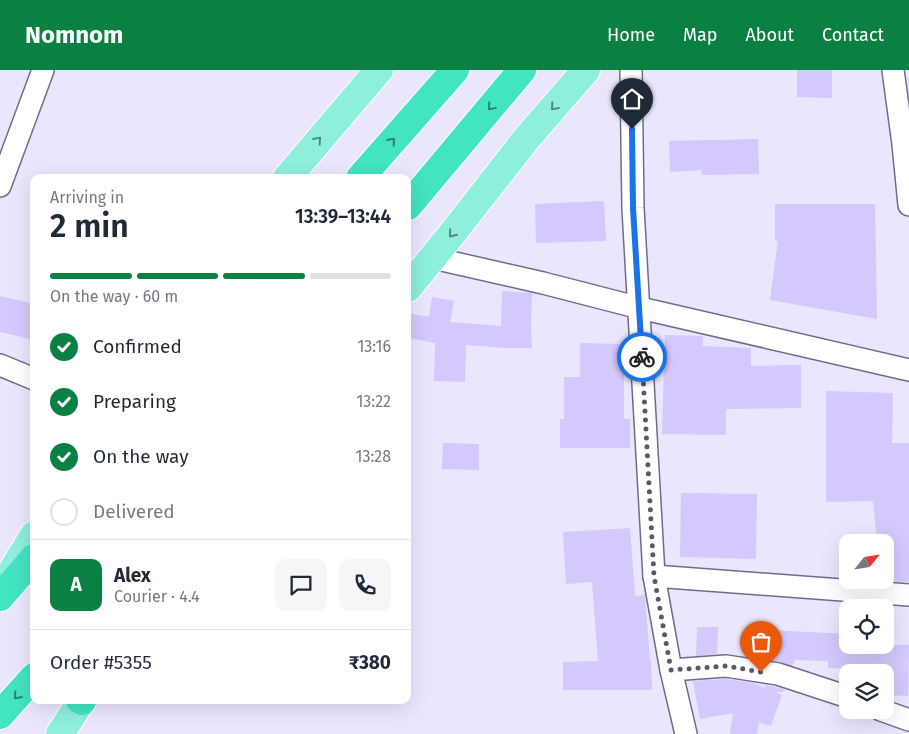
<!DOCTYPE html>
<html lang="en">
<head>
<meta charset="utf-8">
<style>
  body { margin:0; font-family:"Fira Sans",sans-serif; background:#f6f6f7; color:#1f2937; height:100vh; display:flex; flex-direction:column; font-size:19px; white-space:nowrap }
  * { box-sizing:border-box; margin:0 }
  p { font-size:16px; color:#747a83 }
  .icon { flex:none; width:28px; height:28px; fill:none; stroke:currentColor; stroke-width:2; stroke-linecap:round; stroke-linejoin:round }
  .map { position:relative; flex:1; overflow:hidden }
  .panel { position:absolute; left:30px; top:104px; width:381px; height:530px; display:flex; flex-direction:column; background:#fff; border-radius:10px; box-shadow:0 5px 20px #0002 }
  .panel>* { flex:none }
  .needle { width:32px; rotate:60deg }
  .buttons { position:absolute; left:839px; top:464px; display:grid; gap:10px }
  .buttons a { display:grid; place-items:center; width:55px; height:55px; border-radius:10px; background:#fff; box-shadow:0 5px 20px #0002; font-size:25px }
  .pin { position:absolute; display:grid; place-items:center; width:42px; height:42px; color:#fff; margin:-51px -21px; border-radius:50% 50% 50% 0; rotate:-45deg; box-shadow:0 0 5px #0007 }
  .pin .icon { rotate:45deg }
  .courier { position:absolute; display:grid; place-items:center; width:50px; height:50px; margin:-25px; border:4px solid #1a73e8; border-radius:50%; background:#fff; color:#222; box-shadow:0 1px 6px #0007 }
  .headline em { font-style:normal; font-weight:600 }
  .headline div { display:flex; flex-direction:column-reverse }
  .headline { display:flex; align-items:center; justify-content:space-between; height:85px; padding:0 20px }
  h1 { font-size:32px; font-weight:600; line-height:38px }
  .bar { display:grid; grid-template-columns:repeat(4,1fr); gap:8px 5px; align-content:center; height:60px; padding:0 20px }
  .bar i { height:6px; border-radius:4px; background:#e0e1e3 }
  .bar .on { background:#0b8043 }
  .bar p { grid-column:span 4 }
  .line { display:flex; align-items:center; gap:12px; padding:0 20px; border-top:1px solid #e0e1e3 }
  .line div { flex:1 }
  .round { display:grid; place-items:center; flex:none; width:52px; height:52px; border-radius:10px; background:#f6f6f7 }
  ol { padding:0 20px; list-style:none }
  li { display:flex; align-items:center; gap:15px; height:55px }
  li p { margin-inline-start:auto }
  li .icon { padding:5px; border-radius:50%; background:#0b8043; color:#fff; stroke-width:4 }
  li:last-child { color:#747a83 }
  li i { width:28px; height:28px; border:2px solid #e0e1e3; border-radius:50% }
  header { display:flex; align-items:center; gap:30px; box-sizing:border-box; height:70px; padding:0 25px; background:#0b8043; color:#fff }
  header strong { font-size:24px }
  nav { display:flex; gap:28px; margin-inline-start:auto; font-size:18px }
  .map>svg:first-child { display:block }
  .building { fill:#d4c8fd }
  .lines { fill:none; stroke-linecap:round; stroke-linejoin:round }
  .street-casing { stroke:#726a8d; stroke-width:24 }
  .primary-casing { stroke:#fff; stroke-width:30 }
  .highway-casing { stroke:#fff; stroke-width:30 }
  .street { stroke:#fff; stroke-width:21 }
  .primary { stroke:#8eefda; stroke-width:28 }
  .highway { stroke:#42e4c1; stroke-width:28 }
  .oneway { stroke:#2b8275 }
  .oneway2 { stroke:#548883 }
  .done { stroke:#5b5868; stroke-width:5; stroke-dasharray:0 9 }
  .route { stroke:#1a73e8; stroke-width:6 }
</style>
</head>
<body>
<header>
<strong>Nomnom</strong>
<nav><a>Home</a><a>Map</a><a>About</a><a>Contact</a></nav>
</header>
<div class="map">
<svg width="909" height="664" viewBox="0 0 909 664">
  <rect width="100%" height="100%" fill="#eae6fe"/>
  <!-- building -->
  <g class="building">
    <path d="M797,0H832V28L797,27Z"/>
    <path d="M758,69L759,104L702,105L701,100L670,102L669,71Z"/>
    <path d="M604,131L606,171L536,173L535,134Z"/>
    <path d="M775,134H875L877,249L770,230L778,171H775Z"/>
    <path d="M502,221L532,223L531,256L532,278H506L466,275L465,312L434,311L435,273L408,268V243L429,247L432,227L454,231L450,252L501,256Z"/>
    <path d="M0,226L34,234V270L0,262Z"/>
    <path d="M665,265L703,266V276L751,278V296L801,295V338L726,339V365L662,364Z"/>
    <path d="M580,273L624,274V349H630V378H560V349H564V307H580Z"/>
    <path d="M826,321L893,323L892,373H909V512L885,511V472H877L873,431L826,432Z"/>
    <path d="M443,373L479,374V400L442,399Z"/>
    <path d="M681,423L757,424L756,489L680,487Z"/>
    <path d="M630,458L635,526L645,525V526L650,591H651L652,620H563V592L598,591L592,512L566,514L563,462Z"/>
    <path d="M697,557H718L717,584L696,586Z"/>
    <path d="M768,560L848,564V575H909L908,626L885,625V601L828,598V591L795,590L792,596L766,590Z"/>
    <path d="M726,609L753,613L765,618V615L784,619L783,622H776L782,625L771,656L759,652L757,664H730L733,643L700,649L693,611Z"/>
  </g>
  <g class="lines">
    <defs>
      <g id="street">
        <path d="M631,0L633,138L654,506L671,600L686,664"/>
        <path d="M893,0L903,74L909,135"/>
        <path d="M0,116L43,0"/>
        <path d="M433,188L543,213L640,238L909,300"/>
        <path d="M0,295L34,309"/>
        <path d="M654,506L909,525"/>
        <path d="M671,600L726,596L778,604L848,627"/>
        <path d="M881,640L909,650"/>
      </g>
      <g id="primary">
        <path d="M287,108L379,0"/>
        <path d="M408,218L455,160L527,68L586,0"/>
        <path d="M8,508L34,465"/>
        <path d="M60,664L82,630"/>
      </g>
      <g id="highway">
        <path d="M360,108L455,0"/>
        <path d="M408,136L522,0"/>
        <path d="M0,527L34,488"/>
        <path d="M80,630L82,631"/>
        <path d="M0,645L34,607"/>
      </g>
    </defs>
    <!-- street casing -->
    <use href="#street" class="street-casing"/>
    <!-- primary casing -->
    <use href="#primary" class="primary-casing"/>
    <!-- highway casing -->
    <use href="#highway" class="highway-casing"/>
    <!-- street -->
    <use href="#street" class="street"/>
    <!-- primary -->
    <use href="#primary" class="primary"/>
    <!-- highway -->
    <use href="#highway" class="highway"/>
  </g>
  <!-- one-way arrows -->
  <defs><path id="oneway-chevron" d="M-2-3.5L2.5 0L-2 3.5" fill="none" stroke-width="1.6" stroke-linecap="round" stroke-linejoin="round" transform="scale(1.25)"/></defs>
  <g class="oneway">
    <use href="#oneway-chevron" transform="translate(491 37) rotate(130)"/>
    <use href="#oneway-chevron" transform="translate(392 71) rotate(-49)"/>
    <use href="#oneway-chevron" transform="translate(17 626) rotate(131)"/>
  </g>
  <g class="oneway2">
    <use href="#oneway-chevron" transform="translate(554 37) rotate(131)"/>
    <use href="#oneway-chevron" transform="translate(318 70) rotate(-49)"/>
    <use href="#oneway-chevron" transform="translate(452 164) rotate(129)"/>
  </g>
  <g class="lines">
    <!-- done -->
    <path class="done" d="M642,287L654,506L671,600L726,596L761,602"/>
    <!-- route -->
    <path class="route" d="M632,59L633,138L642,287"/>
  </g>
</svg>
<div class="buttons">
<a><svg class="needle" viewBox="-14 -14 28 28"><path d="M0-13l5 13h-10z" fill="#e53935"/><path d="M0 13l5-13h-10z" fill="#747a83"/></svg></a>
<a><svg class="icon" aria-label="locate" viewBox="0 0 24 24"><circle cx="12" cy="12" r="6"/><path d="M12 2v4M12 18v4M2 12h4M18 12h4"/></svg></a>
<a><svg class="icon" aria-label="layers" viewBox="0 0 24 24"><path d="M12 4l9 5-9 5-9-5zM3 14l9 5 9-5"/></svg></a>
</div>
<div class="pin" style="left:761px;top:602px;background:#ea580c"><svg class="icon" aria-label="bag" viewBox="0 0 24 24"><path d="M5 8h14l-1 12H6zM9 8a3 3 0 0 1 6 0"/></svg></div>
<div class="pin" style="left:632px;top:59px;background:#1f2937"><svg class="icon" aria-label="home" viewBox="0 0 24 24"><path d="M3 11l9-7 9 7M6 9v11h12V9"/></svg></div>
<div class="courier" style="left:642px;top:287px"><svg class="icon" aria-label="bike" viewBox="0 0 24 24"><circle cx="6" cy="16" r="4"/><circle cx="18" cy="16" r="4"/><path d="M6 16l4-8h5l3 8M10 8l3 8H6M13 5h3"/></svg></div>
<section class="panel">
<div class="headline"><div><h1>2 min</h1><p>Arriving in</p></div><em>13:39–13:44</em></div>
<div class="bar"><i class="on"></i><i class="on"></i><i class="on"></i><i></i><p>On the way · 60 m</p></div>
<ol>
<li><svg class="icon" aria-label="check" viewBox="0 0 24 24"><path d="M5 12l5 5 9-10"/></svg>Confirmed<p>13:16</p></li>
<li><svg class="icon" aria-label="check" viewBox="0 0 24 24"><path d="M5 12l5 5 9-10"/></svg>Preparing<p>13:22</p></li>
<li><svg class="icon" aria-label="check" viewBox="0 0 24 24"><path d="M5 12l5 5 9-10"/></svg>On the way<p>13:28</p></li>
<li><i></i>Delivered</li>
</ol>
<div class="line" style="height:90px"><b class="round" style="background:#0b8043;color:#fff">A</b><div><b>Alex</b><p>Courier · 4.4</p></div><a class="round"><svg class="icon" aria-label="chat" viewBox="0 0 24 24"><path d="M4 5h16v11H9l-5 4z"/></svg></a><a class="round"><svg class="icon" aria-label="phone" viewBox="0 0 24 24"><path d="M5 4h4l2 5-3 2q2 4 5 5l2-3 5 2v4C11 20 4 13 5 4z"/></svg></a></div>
<div class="line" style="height:65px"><div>Order #5355</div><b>₹380</b></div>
</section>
</div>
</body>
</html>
